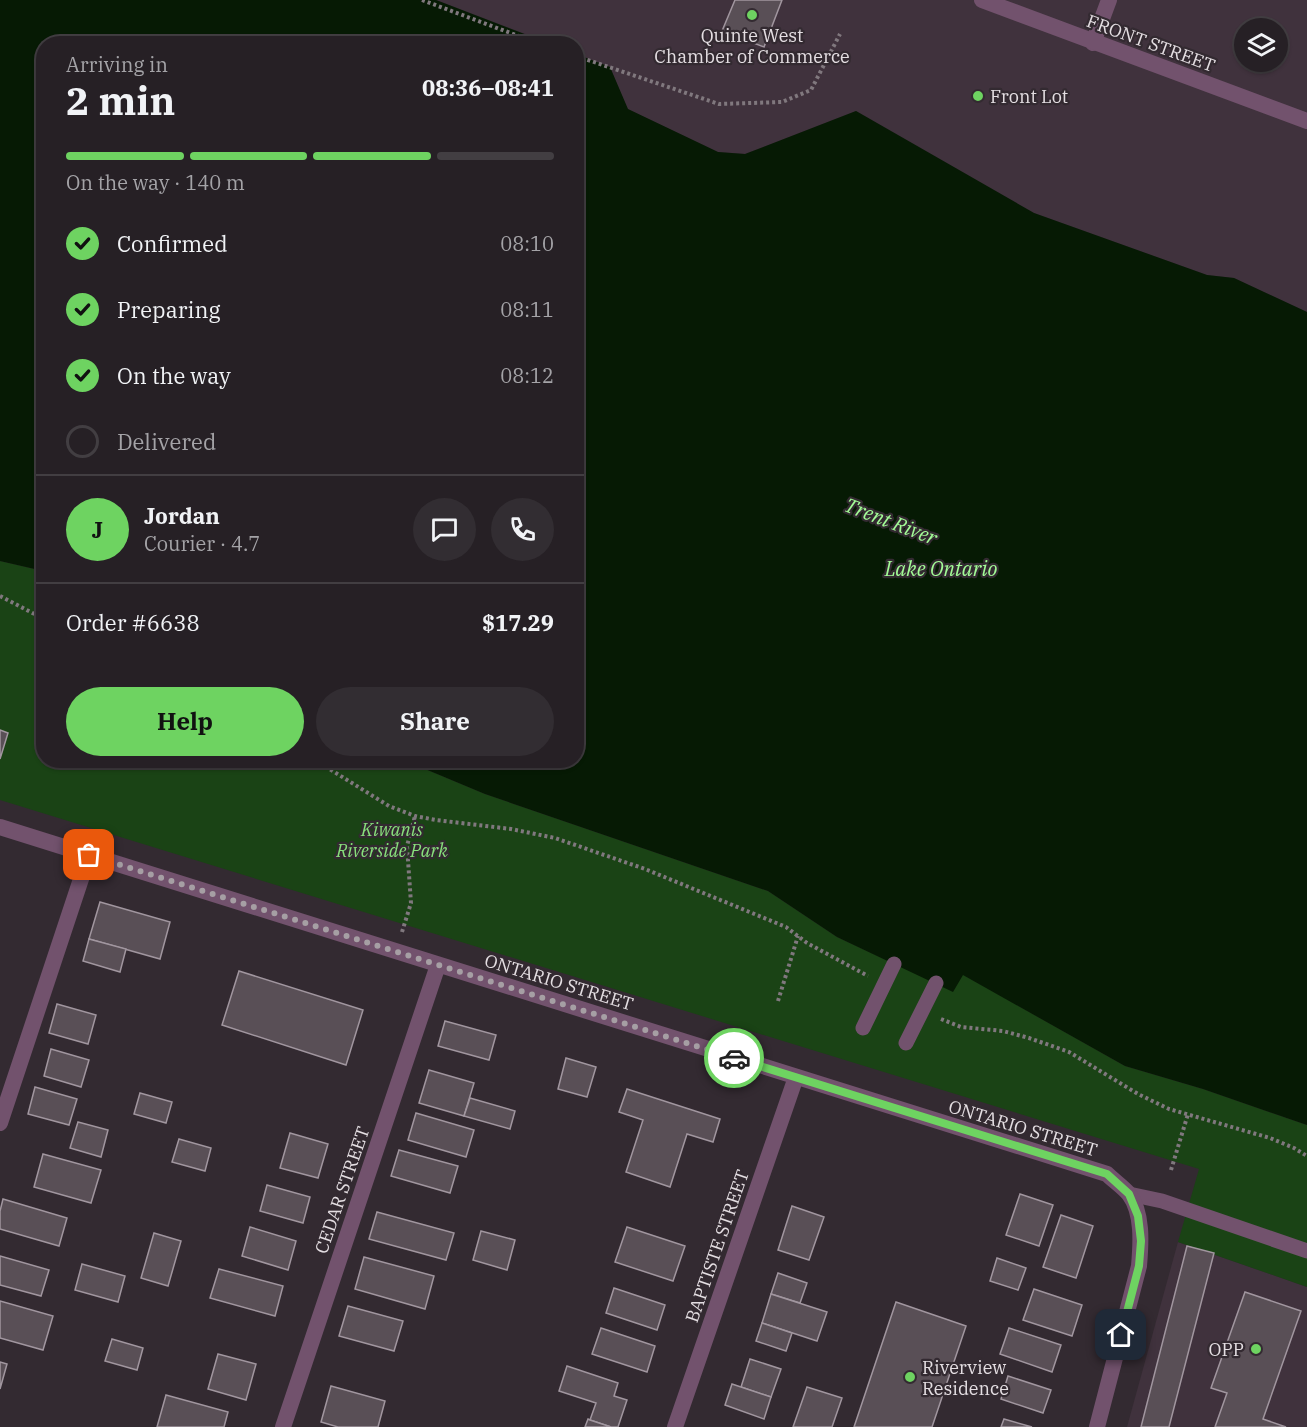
<!DOCTYPE html>
<html lang="en">
<head>
<meta charset="utf-8">
<style>
  body { margin:0; font-family:"IBM Plex Serif",serif; background:#322d32; color:#f1f3f6; height:100vh; display:flex; flex-direction:column; font-size:22px; white-space:nowrap }
  * { box-sizing:border-box; margin:0 }
  p { font-size:20px; color:#a4a3a7 }
  .icon { flex:none; width:33px; height:33px; fill:none; stroke:currentColor; stroke-width:2; stroke-linecap:round; stroke-linejoin:round }
  .map { position:relative; flex:1; overflow:hidden }
  .side { position:absolute; left:36px; top:36px; width:548px; height:732px; display:flex; flex-direction:column; background:#262025; border-radius:24px; box-shadow:0 2px 4px #0004,0 0 0 2px #423e42 }
  .side>* { flex:none }
  .buttons { position:absolute; left:1234px; top:18px; display:grid; gap:12px }
  .buttons a { display:grid; place-items:center; width:54px; height:54px; border-radius:50%; background:#262025; box-shadow:0 2px 4px #0004,0 0 0 2px #423e42; font-size:30px }
  .pin { position:absolute; display:grid; place-items:center; width:51px; height:51px; color:#fff; margin:-26px; border-radius:12px; box-shadow:0 3px 9px #0006 }
  .courier { position:absolute; display:grid; place-items:center; width:60px; height:60px; margin:-30px; border:4px solid #6ed361; border-radius:50%; background:#fff; color:#222; box-shadow:0 2px 8px #0007 }
  .overview em { font-style:normal; font-weight:700 }
  .overview div { display:flex; flex-direction:column-reverse }
  .overview { display:flex; align-items:center; justify-content:space-between; height:102px; padding:0 30px }
  h1 { font-size:39px; font-weight:700; line-height:45px }
  .bar { display:grid; grid-template-columns:repeat(4,1fr); gap:9px 6px; align-content:center; height:72px; padding:0 30px }
  .bar i { height:8px; border-radius:4px; background:#423e42 }
  .bar .on { background:#6ed361 }
  .bar p { grid-column:span 4 }
  .line { display:flex; align-items:center; gap:15px; padding:0 30px; border-top:2px solid #423e42 }
  .line div { flex:1 }
  .round { display:grid; place-items:center; flex:none; width:63px; height:63px; border-radius:32px; background:#322d32 }
  ol { padding:0 30px; list-style:none }
  li { display:flex; align-items:center; gap:18px; height:66px }
  li p { margin-inline-start:auto }
  li .icon { padding:6px; border-radius:50%; background:#6ed361; color:#111; stroke-width:4 }
  li:last-child { color:#a4a3a7 }
  li i { width:33px; height:33px; border:3px solid #423e42; border-radius:50% }
  .cta { display:flex; gap:12px; margin-top:auto; padding:12px 30px }
  .cta a { flex:1; height:69px; border-radius:36px; background:#6ed361; color:#111; font-size:24px; font-weight:700; line-height:69px; text-align:center }
  .cta a+a { background:#322d32; color:#f1f3f6 }
  .map>svg:first-child { display:block }
  .built { fill:#40323d; fill-rule:evenodd }
  .green { fill:#1a4315 }
  .water { fill:#061a04 }
  .building { fill:#594f56; stroke:#a1969f; stroke-width:1.5 }
  .lines { fill:none; stroke-linecap:round; stroke-linejoin:round }
  .path { stroke:#80787e; stroke-width:4; stroke-dasharray:3 3; stroke-linecap:butt }
  .service { stroke:#72526d; stroke-width:15 }
  .minor { stroke:#72526d; stroke-width:16 }
  .tertiary { stroke:#72526d; stroke-width:16 }
  .done { stroke:#a69fa4; stroke-width:6; stroke-dasharray:0 10.8 }
  .route { stroke:#6ed361; stroke-width:8 }
  .poi-dot { fill:#6ed361; stroke:#332a31; stroke-width:2 }
  .labels { text-anchor:middle; dominant-baseline:central; stroke-width:4.5; stroke-linejoin:round; paint-order:stroke }
  .poi-label { font-size:18px; fill:#e4dee2; stroke:#332a31; text-anchor:start }
  .street-label { font-size:18px; fill:#e4dee2; stroke:#332a31 }
  .park-label { font-size:18px; font-style:italic; fill:#88e07c; stroke:#332a31 }
  .water-label { font-size:20px; font-style:italic; fill:#a3fc97; stroke:#332a31 }
</style>
</head>
<body>
<div class="map">
<svg width="1307" height="1427" viewBox="0 0 1307 1427">
  <rect width="100%" height="100%" fill="#332a31"/>
  <!-- built -->
  <g class="built">
    <path d="M436,0H1307V312L1234,278L1207,275L1034,213L856,111L745,154L718,152L627,109L610,67L576,54V44L549,43ZM1245,28H1278V62H1245Z"/>
    <path d="M1178,1242L1307,1287V1427H1127Z"/>
  </g>
  <!-- green -->
  <path class="green" d="M0,561L39,570L43,573L44,760L406,761L485,794L768,891L837,937L953,991L962,974L1125,1066L1203,1089L1307,1125V1287L1178,1242L1199,1169L0,800Z"/>
  <!-- water -->
  <g class="water">
    <path d="M0,0H436L548,43L44,44L43,573L39,570L0,561Z"/>
    <path d="M576,54L610,67L628,109L718,152L745,154L856,111L1034,213L1207,275L1234,278L1307,312V1125L1203,1089L1125,1066L963,975L953,992L837,937L768,891L485,794L406,761L576,760Z"/>
  </g>
  <!-- building -->
  <g class="building">
    <path d="M735,0H782L764,47L722,31Z"/>
    <path d="M0,730L8,733L0,759Z"/>
    <path d="M100,902L170,922L160,959L89,939Z"/>
    <path d="M89,939L126,949L120,972L83,961Z"/>
    <path d="M239,971L363,1010L346,1065L222,1025Z"/>
    <path d="M57,1004L96,1015L88,1044L49,1033Z"/>
    <path d="M445,1021L496,1035L489,1060L438,1046Z"/>
    <path d="M51,1049L89,1060L81,1087L44,1076Z"/>
    <path d="M566,1058L596,1067L587,1097L558,1089Z"/>
    <path d="M429,1070L474,1083L464,1116L419,1103Z"/>
    <path d="M35,1087L77,1099L69,1125L28,1114Z"/>
    <path d="M627,1089L720,1119L713,1142L687,1134L670,1187L626,1172L643,1120L619,1112Z"/>
    <path d="M140,1093L172,1102L166,1123L134,1114Z"/>
    <path d="M470,1098L515,1111L510,1129L464,1116Z"/>
    <path d="M416,1113L474,1130L466,1157L408,1140Z"/>
    <path d="M78,1122L108,1130L101,1157L70,1148Z"/>
    <path d="M290,1133L328,1144L318,1178L280,1168Z"/>
    <path d="M179,1139L211,1148L205,1171L172,1162Z"/>
    <path d="M399,1150L458,1166L450,1193L391,1176Z"/>
    <path d="M43,1154L101,1170L91,1203L34,1187Z"/>
    <path d="M267,1185L310,1197L303,1223L260,1211Z"/>
    <path d="M1020,1194L1053,1205L1039,1246L1006,1235Z"/>
    <path d="M3,1199L67,1218L59,1246L0,1229V1211Z"/>
    <path d="M792,1206L824,1217L809,1260L778,1250Z"/>
    <path d="M377,1212L454,1233L446,1260L369,1239Z"/>
    <path d="M1061,1215L1093,1226L1076,1278L1043,1267Z"/>
    <path d="M250,1227L296,1241L288,1270L242,1256Z"/>
    <path d="M627,1227L685,1246L673,1281L615,1262Z"/>
    <path d="M481,1231L515,1240L507,1270L473,1260Z"/>
    <path d="M154,1233L181,1241L168,1286L141,1278Z"/>
    <path d="M1187,1246L1214,1253L1169,1427H1141Z"/>
    <path d="M0,1256L49,1270L41,1296L0,1285Z"/>
    <path d="M364,1257L434,1276L425,1309L355,1289Z"/>
    <path d="M997,1258L1026,1268L1018,1290L990,1281Z"/>
    <path d="M82,1264L125,1276L118,1302L75,1290Z"/>
    <path d="M219,1269L283,1286L275,1316L210,1298Z"/>
    <path d="M778,1273L807,1283L800,1303L771,1294Z"/>
    <path d="M614,1288L665,1305L657,1330L606,1313Z"/>
    <path d="M1034,1289L1082,1305L1072,1336L1023,1320Z"/>
    <path d="M1245,1292L1301,1311L1263,1419L1286,1427H1215L1227,1393L1211,1388Z"/>
    <path d="M771,1294L827,1312L817,1341L762,1323Z"/>
    <path d="M0,1301L53,1316L43,1350L0,1338Z"/>
    <path d="M896,1302L966,1326L932,1427H854Z"/>
    <path d="M348,1306L403,1321L394,1351L339,1336Z"/>
    <path d="M762,1323L792,1333L786,1351L756,1341Z"/>
    <path d="M601,1328L655,1346L647,1372L592,1354Z"/>
    <path d="M1009,1328L1061,1345L1052,1372L1000,1354Z"/>
    <path d="M112,1339L143,1348L137,1370L105,1361Z"/>
    <path d="M218,1354L256,1364L246,1400L208,1389Z"/>
    <path d="M750,1359L781,1369L771,1397L741,1387Z"/>
    <path d="M0,1362L7,1364L0,1389Z"/>
    <path d="M567,1366L618,1383L614,1396L627,1400L618,1427H611L590,1420L596,1403L559,1391Z"/>
    <path d="M1008,1376L1051,1390L1043,1413L1001,1399Z"/>
    <path d="M732,1384L771,1397L764,1419L725,1405Z"/>
    <path d="M331,1386L385,1401L378,1427H338L321,1422Z"/>
    <path d="M807,1387L842,1398L832,1427H793Z"/>
    <path d="M166,1395L228,1412L224,1427H157Z"/>
    <path d="M588,1419L590,1420L611,1427H585Z"/>
    <path d="M1004,1419L1032,1427H1001Z"/>
  </g>
  <g class="lines">
    <!-- path -->
    <g class="path">
      <path d="M422,0L540,44"/>
      <path d="M576,56L719,104L782,102L811,90L840,34"/>
      <path d="M0,596L44,619"/>
      <path d="M315,760L389,806L415,816L436,820L511,829L555,838L645,869L786,927L807,943L868,976"/>
      <path d="M402,932L411,903L407,846L415,816"/>
      <path d="M778,1001L798,936"/>
      <path d="M941,1019L961,1027L1003,1031L1029,1038L1069,1052L1138,1094L1169,1109L1270,1138L1294,1148L1307,1156"/>
      <path d="M1171,1170L1188,1114"/>
    </g>
    <!-- service -->
    <g class="service">
      <path d="M863,1028L894,964"/>
      <path d="M906,1043L936,983"/>
      <path d="M1129,1194L1162,1201L1307,1251"/>
    </g>
    <!-- minor -->
    <g class="minor">
      <path d="M1093,43L1109,0"/>
      <path d="M0,827L1107,1174C1113,1180 1123,1187 1129,1194C1143,1213 1141,1243 1139,1266L1097,1427"/>
      <path d="M0,1123L89,855"/>
      <path d="M283,1427L438,965"/>
      <path d="M675,1427L796,1077"/>
    </g>
    <!-- tertiary -->
    <path class="tertiary" d="M982,0L1307,121"/>
  </g>
  <g class="lines">
    <!-- done -->
    <path class="done" d="M89,855L734,1058"/>
    <!-- route -->
    <path class="route" d="M734,1058L1107,1174L1129,1194L1138,1216L1141,1241L1139,1266L1121,1335"/>
  </g>
  <!-- markers -->
  <g class="poi-dot">
    <circle cx="752" cy="15" r="6"/>
    <circle cx="978" cy="96" r="6"/>
    <circle cx="1256" cy="1349" r="6"/>
    <circle cx="910" cy="1377" r="6"/>
  </g>
  <g class="labels">
    <!-- poi labels -->
    <g class="poi-label">
      <text x="752" y="35" text-anchor="middle">Quinte West<tspan x="752" dy="21">Chamber of Commerce</tspan></text>
      <text x="990" y="96">Front Lot</text>
      <text x="1244" y="1349" text-anchor="end">OPP</text>
      <text x="922" y="1367">Riverview<tspan x="922" dy="21">Residence</tspan></text>
    </g>
    <!-- street labels -->
    <g class="street-label">
      <text transform="translate(1151 43) rotate(20)">FRONT STREET</text>
      <text transform="translate(559 982) rotate(17)">ONTARIO STREET</text>
      <text transform="translate(1023 1128) rotate(17)">ONTARIO STREET</text>
      <text transform="translate(342 1190) rotate(-71)">CEDAR STREET</text>
      <text transform="translate(717 1246) rotate(-71)">BAPTISTE STREET</text>
    </g>
    <!-- park labels -->
    <g class="park-label">
      <text x="392" y="829">Kiwanis<tspan x="392" dy="21">Riverside Park</tspan></text>
    </g>
    <!-- water labels -->
    <g class="water-label">
      <text transform="translate(891 521) rotate(21)">Trent River</text>
      <text x="941" y="568">Lake Ontario</text>
    </g>
  </g>
</svg>
<div class="buttons">
<a><svg class="icon" aria-label="layers" viewBox="0 0 24 24"><path d="M12 4l9 5-9 5-9-5zM3 14l9 5 9-5"/></svg></a>
</div>
<div class="pin" style="left:89px;top:855px;background:#ea580c"><svg class="icon" aria-label="bag" viewBox="0 0 24 24"><path d="M5 8h14l-1 12H6zM9 8a3 3 0 0 1 6 0"/></svg></div>
<div class="pin" style="left:1121px;top:1335px;background:#1f2937"><svg class="icon" aria-label="home" viewBox="0 0 24 24"><path d="M3 11l9-7 9 7M6 9v11h12V9"/></svg></div>
<div class="courier" style="left:734px;top:1058px"><svg class="icon" aria-label="car" viewBox="0 0 24 24"><path d="M5 17H2v-5l4-1 3-4h7l3 4 3 1v5h-3M9 17h6M6 11h13"/><circle cx="7" cy="17" r="2"/><circle cx="17" cy="17" r="2"/></svg></div>
<section class="side">
<div class="overview"><div><h1>2 min</h1><p>Arriving in</p></div><em>08:36–08:41</em></div>
<div class="bar"><i class="on"></i><i class="on"></i><i class="on"></i><i></i><p>On the way · 140 m</p></div>
<ol>
<li><svg class="icon" aria-label="check" viewBox="0 0 24 24"><path d="M5 12l5 5 9-10"/></svg>Confirmed<p>08:10</p></li>
<li><svg class="icon" aria-label="check" viewBox="0 0 24 24"><path d="M5 12l5 5 9-10"/></svg>Preparing<p>08:11</p></li>
<li><svg class="icon" aria-label="check" viewBox="0 0 24 24"><path d="M5 12l5 5 9-10"/></svg>On the way<p>08:12</p></li>
<li><i></i>Delivered</li>
</ol>
<div class="line" style="height:108px"><b class="round" style="background:#6ed361;color:#111">J</b><div><b>Jordan</b><p>Courier · 4.7</p></div><a class="round"><svg class="icon" aria-label="chat" viewBox="0 0 24 24"><path d="M4 5h16v11H9l-5 4z"/></svg></a><a class="round"><svg class="icon" aria-label="phone" viewBox="0 0 24 24"><path d="M5 4h4l2 5-3 2q2 4 5 5l2-3 5 2v4C11 20 4 13 5 4z"/></svg></a></div>
<div class="line" style="height:78px"><div>Order #6638</div><b>$17.29</b></div>
<div class="cta"><a>Help</a><a>Share</a></div>
</section>
</div>
</body>
</html>
